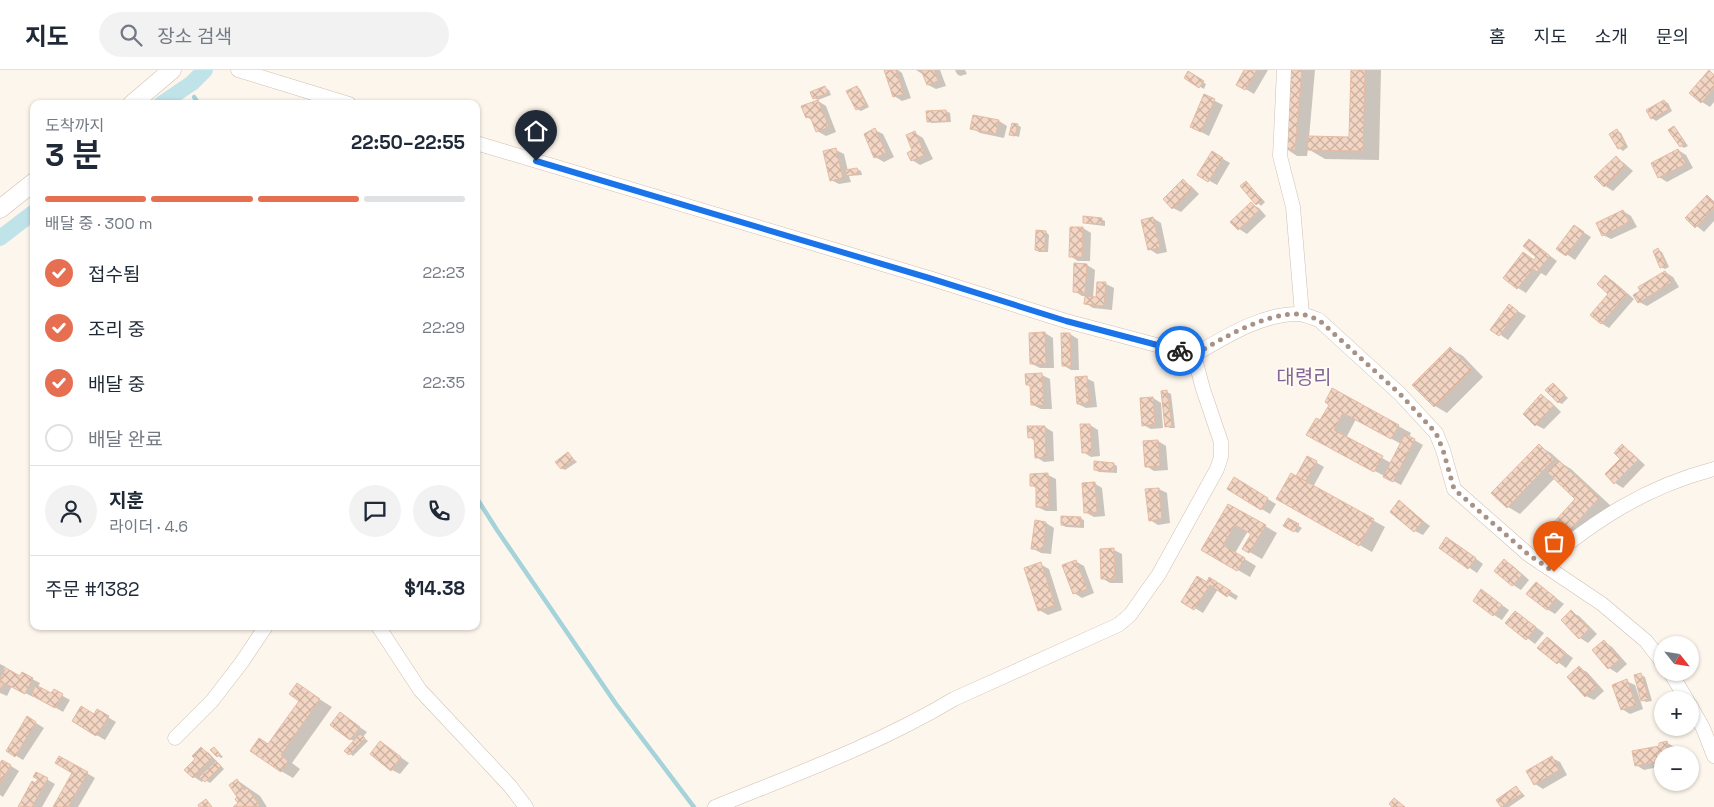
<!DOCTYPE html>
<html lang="ko">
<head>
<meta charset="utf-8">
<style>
  body { margin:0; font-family:"Space Grotesk","Noto Sans KR",sans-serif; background:#f2f2f3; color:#1f2937; height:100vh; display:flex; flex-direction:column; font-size:19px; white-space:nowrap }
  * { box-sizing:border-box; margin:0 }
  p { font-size:16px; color:#747a83 }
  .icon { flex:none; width:28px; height:28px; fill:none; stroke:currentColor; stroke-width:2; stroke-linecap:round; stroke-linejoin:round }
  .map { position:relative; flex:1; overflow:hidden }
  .drawer { position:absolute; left:30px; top:30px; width:450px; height:530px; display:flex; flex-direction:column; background:#fff; border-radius:10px; box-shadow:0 1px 4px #0004 }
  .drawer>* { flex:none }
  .needle { width:32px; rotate:120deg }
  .fabs { position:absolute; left:1654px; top:566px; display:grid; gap:10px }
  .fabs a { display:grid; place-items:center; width:45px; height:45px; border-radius:50%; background:#fff; box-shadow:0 1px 4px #0004; font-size:25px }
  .pin { position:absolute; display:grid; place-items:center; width:42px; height:42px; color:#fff; margin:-51px -21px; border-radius:50% 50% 50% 0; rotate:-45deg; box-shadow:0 0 5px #0007 }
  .pin .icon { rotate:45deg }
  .courier { position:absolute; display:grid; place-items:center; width:50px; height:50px; margin:-25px; border:4px solid #1a73e8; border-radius:50%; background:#fff; color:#222; box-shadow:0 1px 6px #0007 }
  .head em { font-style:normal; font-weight:600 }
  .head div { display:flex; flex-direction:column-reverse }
  .head { display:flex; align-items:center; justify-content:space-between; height:85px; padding:0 15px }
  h1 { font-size:32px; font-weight:600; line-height:38px }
  .bar { display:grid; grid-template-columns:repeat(4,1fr); gap:8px 5px; align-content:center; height:60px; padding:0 15px }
  .bar i { height:6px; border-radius:4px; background:#e0e1e3 }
  .bar .current { background:#e76f51 }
  .bar p { grid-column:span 4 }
  .line { display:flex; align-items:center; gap:12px; padding:0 15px; border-top:1px solid #e0e1e3 }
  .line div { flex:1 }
  .round { display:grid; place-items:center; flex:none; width:52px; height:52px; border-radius:26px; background:#f2f2f3 }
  ol { padding:0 15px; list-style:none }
  li { display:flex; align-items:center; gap:15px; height:55px }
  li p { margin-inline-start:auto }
  li .icon { padding:5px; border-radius:50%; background:#e76f51; color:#fff; stroke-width:4 }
  li:last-child { color:#747a83 }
  li i { width:28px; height:28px; border:2px solid #e0e1e3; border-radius:50% }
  header { display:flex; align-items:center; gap:30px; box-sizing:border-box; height:70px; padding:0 25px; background:#fff; border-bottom:1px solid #e0e1e3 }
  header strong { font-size:24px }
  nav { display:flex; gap:28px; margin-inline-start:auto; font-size:18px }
  .search { width:350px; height:45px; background:#f2f2f3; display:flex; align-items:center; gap:12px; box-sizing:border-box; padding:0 18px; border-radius:28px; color:#747a83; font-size:19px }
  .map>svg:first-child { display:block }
  .shadow { fill:#0003; fill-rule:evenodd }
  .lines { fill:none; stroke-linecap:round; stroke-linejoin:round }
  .stream { stroke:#a5d3da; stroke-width:4.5 }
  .canal { stroke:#bfe3e8; stroke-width:16 }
  .building { fill:url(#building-cross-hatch); stroke:#e6bba3 }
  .minor-casing { stroke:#d1beb0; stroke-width:15 }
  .tertiary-casing { stroke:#d1beb0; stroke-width:19 }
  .minor { stroke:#fff; stroke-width:14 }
  .tertiary { stroke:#fff; stroke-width:18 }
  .done { stroke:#a89285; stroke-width:5; stroke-dasharray:0 9 }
  .route { stroke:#1a73e8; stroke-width:6 }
  .labels { text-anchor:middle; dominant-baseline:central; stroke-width:4; stroke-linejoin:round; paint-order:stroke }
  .quarter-label { font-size:20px; fill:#846695; stroke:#fffaf3 }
</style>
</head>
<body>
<header>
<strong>지도</strong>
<div class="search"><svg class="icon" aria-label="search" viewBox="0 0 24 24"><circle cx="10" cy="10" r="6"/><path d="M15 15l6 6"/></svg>장소 검색</div>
<nav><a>홈</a><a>지도</a><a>소개</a><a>문의</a></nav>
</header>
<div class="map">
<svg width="1714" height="737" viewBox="0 0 1714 737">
  <defs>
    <pattern id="building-cross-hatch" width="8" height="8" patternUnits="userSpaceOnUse" patternTransform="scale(1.25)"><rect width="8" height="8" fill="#f3d5c3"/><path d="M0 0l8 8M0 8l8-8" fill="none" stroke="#cab0a1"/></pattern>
  </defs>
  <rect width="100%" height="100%" fill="#fdf6ec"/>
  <!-- shadow -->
  <g class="shadow">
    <path d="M888,0H898L902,3L911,28L902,31L894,26Z"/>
    <path d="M916,0H940L946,16L936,19L928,15L924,5Z"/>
    <path d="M955,0H965L967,4L960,6L957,4Z"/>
    <path d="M1245,0H1268L1254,24L1237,14Z"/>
    <path d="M1292,0H1315L1309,68H1350L1352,0H1381L1379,90L1325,89L1308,79L1307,86H1297L1285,78Z"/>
    <path d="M1709,2L1714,5V32L1710,37L1702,32Z"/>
    <path d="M1188,3L1206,14L1204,19L1185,8Z"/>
    <path d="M857,17L860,19L869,37L861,41L857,39Z"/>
    <path d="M825,18L829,20L831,25L818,30L814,28Z"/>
    <path d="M1205,26L1223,35L1209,66L1191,57Z"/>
    <path d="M818,31L826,36L836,62L826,66L817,61L813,51L807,47Z"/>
    <path d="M1664,31L1668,33L1672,41L1656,51L1652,48L1647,41Z"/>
    <path d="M946,41L950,43L951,52L932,53L928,51L927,42Z"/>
    <path d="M999,51L1007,56L1004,68L980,63L972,58Z"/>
    <path d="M1017,55L1021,57L1019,67L1010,64Z"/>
    <path d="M1674,58L1677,60L1688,76L1684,78L1681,76Z"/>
    <path d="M875,60L883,64L894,87L884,92L875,87Z"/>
    <path d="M1617,61L1621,63L1628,77L1623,81L1619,78Z"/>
    <path d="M915,63L923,68L933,89L920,95L912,90Z"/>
    <path d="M836,80L844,84L848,101L857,99L861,101L862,105L849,106L851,112L839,114L831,110Z"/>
    <path d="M1678,80L1686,85L1693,98L1667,112L1659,107Z"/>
    <path d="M1213,83L1230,93L1217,115L1199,105Z"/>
    <path d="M1616,88L1624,93L1633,101L1613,121L1605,116Z"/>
    <path d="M1183,111L1191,116L1199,124L1181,142L1173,138Z"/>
    <path d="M1246,112L1265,132L1261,136L1242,116Z"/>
    <path d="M1707,127L1714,131V151L1704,162L1687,148Z"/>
    <path d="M1251,134L1259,138L1266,146L1247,164L1239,159Z"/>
    <path d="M1623,141L1631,146L1637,157L1611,169L1603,165Z"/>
    <path d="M1153,148L1161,153L1167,182L1157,184L1149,179Z"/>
    <path d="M1101,149L1105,151V156L1088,154L1084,152Z"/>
    <path d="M1574,156L1591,167L1575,190L1558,178Z"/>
    <path d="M1083,158L1091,163L1090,191H1078L1070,186Z"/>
    <path d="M1046,162L1049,165L1048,182H1039L1036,180Z"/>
    <path d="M1529,170L1557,191L1546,206L1541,203L1526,223L1518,218L1538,187Z"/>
    <path d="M1658,180L1662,182L1669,197L1665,199L1661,197Z"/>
    <path d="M1087,195L1095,200L1093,228L1097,229L1106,214L1114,218L1112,240L1093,238L1085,233L1086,226H1082L1074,221Z"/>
    <path d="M1665,202L1673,207L1679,217L1647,236L1639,232Z"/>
    <path d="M1605,207L1613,211L1634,229L1609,258L1601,253L1610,224Z"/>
    <path d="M1509,236L1526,246L1508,270L1492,259Z"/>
    <path d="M1045,263L1053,268L1054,298H1040L1032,294Z"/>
    <path d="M1070,264L1078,269L1079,300H1071L1063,295Z"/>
    <path d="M1451,279L1463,286L1483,307L1447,343L1435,336Z"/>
    <path d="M1042,305L1050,309L1052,339H1041L1033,335L1032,317L1027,314Z"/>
    <path d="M1086,308L1094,312L1097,337L1086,338L1078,334Z"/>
    <path d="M1553,314L1568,328L1562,334L1558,332Z"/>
    <path d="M1333,320L1411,363L1409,367L1423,375L1401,415L1308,365L1321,352L1331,334ZM1356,349L1401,374L1391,393L1346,368Z"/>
    <path d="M1167,322L1171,324L1175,358H1170L1166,356Z"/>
    <path d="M1542,326L1550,331L1561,342L1544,359L1536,355Z"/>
    <path d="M1153,328L1161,333L1163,358L1151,359L1143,355Z"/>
    <path d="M1090,355L1098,360L1100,386L1091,387L1083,382Z"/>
    <path d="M1045,357L1053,362L1054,391L1044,392L1036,387L1035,371L1029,367Z"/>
    <path d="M1158,371L1166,376L1168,400L1154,401L1146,396Z"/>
    <path d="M1539,376L1551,383L1563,394L1571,399L1611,436L1559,492L1547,485L1577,429L1555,408L1520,444L1508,437L1493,423Z"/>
    <path d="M1622,376L1630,381L1645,395L1623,418L1615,413L1621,389Z"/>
    <path d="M568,384L577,392L565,400L561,398Z"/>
    <path d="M1307,387L1324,397L1313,417L1385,457L1372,482L1278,429L1296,407Z"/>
    <path d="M1114,394L1117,396V403L1099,402L1095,400Z"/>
    <path d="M1048,405L1056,409L1057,441H1046L1037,437V419L1032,415Z"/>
    <path d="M1234,409L1276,434L1270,444L1228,419Z"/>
    <path d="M1094,413L1102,418L1105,446L1094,447L1085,442Z"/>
    <path d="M1159,419L1167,423L1170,453L1158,455L1150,450Z"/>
    <path d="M1399,432L1430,456L1423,465L1415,461Z"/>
    <path d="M1229,435L1277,463L1262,489L1244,479L1252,464L1248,461L1235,483L1256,496L1250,507L1203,480Z"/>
    <path d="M1080,448L1084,450V458L1066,457L1062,455Z"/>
    <path d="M1288,450L1302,458L1298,463L1285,456Z"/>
    <path d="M1036,452L1046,453L1054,458L1051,484L1041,483L1032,478Z"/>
    <path d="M1455,473L1483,494L1477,503L1440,478Z"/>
    <path d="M1101,480H1114L1122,484L1123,513H1110L1102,508Z"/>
    <path d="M1075,491L1084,496L1094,523L1082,528L1074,523Z"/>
    <path d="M1504,491L1512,495L1529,510L1521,520L1513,515Z"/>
    <path d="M1040,494L1049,499L1062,540L1048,545L1039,540Z"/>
    <path d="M1207,513L1218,514L1238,526L1236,530L1218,519L1203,543L1183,531Z"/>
    <path d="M1536,513L1564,534L1555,544L1547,539Z"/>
    <path d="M1482,521L1509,540L1502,550L1494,545Z"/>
    <path d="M1515,542L1544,563L1535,574L1507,553Z"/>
    <path d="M1571,542L1579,546L1597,564L1588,573L1580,568L1563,550Z"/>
    <path d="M1547,569L1573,588L1566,598L1539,578Z"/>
    <path d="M1604,572L1612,577L1627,594L1617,603L1609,598Z"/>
    <path d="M0,594L6,597L4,599L21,607L32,609L40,613L38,617L52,625L54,621L70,630L63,642L34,625L33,627L12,616L7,626L0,623Z"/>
    <path d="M1579,598L1587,602L1604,621L1594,630L1586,626Z"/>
    <path d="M1641,605L1645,607L1652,631L1646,632L1642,630Z"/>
    <path d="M1626,611L1635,615L1643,639L1630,644L1622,639Z"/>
    <path d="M297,615L332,637L292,693L300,699L293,708L281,701L270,675L301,630Z"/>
    <path d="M98,641L116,652L105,670L73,651L95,645Z"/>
    <path d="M340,644L367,662L363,667L368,671L353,686L346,681L354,671L350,669Z"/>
    <path d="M28,648L44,658L23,690L8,681Z"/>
    <path d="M380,673L409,693L400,704L392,700Z"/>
    <path d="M1667,673L1675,677L1677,685H1662V696L1644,700L1636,695Z"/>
    <path d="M201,678L209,683L224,699L210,713L204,709L202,712L194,707L197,688Z"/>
    <path d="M214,678L223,687L221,688L218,686Z"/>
    <path d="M60,687L95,708L78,737H54L74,703Z"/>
    <path d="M1552,688L1560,692L1567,705L1543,719L1535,714Z"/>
    <path d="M3,691L19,701L3,727L0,725V696Z"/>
    <path d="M36,703L55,714L42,737H20L39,709Z"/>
    <path d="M237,710L260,726L267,737H235L240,733Z"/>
    <path d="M1516,717L1525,726L1509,737H1503L1498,730Z"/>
  </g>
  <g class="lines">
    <!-- stream -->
    <g class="stream">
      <path d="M194,27L199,34"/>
      <path d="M476,427L497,460L616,634L694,737"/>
    </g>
    <!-- canal -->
    <g class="canal">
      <path d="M161,34L192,13L205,0"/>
      <path d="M0,168L34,142"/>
    </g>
  </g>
  <!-- building -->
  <g class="building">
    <path d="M884,0H896L904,24L893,27Z"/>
    <path d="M921,0H934L938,11L927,15Z"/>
    <path d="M1244,0H1257L1245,20L1236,15Z"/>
    <path d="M1291,0H1302L1295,80L1284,79Z"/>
    <path d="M1351,0H1365L1363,81L1307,80L1308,66L1349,67Z"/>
    <path d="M1709,0L1714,5V18L1701,33L1689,23Z"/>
    <path d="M1188,1L1204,11L1199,18L1184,8Z"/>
    <path d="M825,16L828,23L813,29L810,22Z"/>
    <path d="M857,16L866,34L856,40L846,21Z"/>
    <path d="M1204,24L1215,29L1201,62L1190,57Z"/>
    <path d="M818,30L829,57L816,62L810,46L806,48L801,36Z"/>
    <path d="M1664,30L1669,39L1651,49L1646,40Z"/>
    <path d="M946,40L947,51L927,52L926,41Z"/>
    <path d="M973,45L999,50L996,64L970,59Z"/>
    <path d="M1012,53L1018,54L1015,66L1009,65Z"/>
    <path d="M1674,56L1685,73L1680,77L1668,60Z"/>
    <path d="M875,58L886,83L874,88L864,64Z"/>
    <path d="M1617,59L1626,75L1618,79L1609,64Z"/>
    <path d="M915,61L925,85L911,91L907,83L912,80L906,65Z"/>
    <path d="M836,78L843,108L830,111L823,81Z"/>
    <path d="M1678,79L1686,94L1658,108L1651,93Z"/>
    <path d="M1212,81L1223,88L1208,112L1197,105Z"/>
    <path d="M1616,86L1625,96L1604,117L1594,107Z"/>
    <path d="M857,98L859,103L847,106L845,100Z"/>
    <path d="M1183,109L1192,119L1172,139L1163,129Z"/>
    <path d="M1246,111L1262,130L1256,135L1240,116Z"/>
    <path d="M1707,125L1714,132V138L1695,158L1685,148Z"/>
    <path d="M1251,132L1259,141L1238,160L1230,152Z"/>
    <path d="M1623,140L1629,152L1602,166L1596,153Z"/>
    <path d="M1083,146L1102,148L1101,154L1083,153Z"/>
    <path d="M1153,147L1160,178L1148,180L1141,150Z"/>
    <path d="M1574,155L1584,162L1566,186L1556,179Z"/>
    <path d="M1070,157H1083L1082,187H1069Z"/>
    <path d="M1036,160L1046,161L1044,181L1035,180Z"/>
    <path d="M1529,169L1550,186L1537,202L1533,199L1517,219L1503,208L1523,182L1534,190L1536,187L1523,176Z"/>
    <path d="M1658,178L1666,195L1660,198L1653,181Z"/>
    <path d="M1074,193L1087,194L1085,223L1073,222Z"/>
    <path d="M1665,201L1672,212L1638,233L1633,225L1640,221L1638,217Z"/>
    <path d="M1605,205L1627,224L1601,254L1590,245L1608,224L1597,214Z"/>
    <path d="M1097,212H1106L1104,236L1084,234L1085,226L1096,227Z"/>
    <path d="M1509,234L1518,241L1499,266L1490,260Z"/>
    <path d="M1045,262L1046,294H1030L1029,263Z"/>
    <path d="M1061,263H1070L1071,296H1062Z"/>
    <path d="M1450,277L1472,299L1434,337L1412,315Z"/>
    <path d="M1042,303L1044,335H1031L1030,315H1026L1025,304Z"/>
    <path d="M1087,306L1089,333L1077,334L1075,307Z"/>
    <path d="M1553,313L1565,325L1558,333L1545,320Z"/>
    <path d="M1332,318L1399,355L1391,369L1343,343L1334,360L1383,386L1374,402L1306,365L1316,348L1320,350L1329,335L1325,332Z"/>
    <path d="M1167,320L1172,356L1165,357L1161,321Z"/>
    <path d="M1541,324L1554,336L1535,356L1523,344Z"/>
    <path d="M1153,327L1155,354L1142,356L1140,328Z"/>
    <path d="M1080,354H1090L1092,382L1082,383Z"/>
    <path d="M1027,356H1045L1046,387L1035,388L1034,367L1028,368Z"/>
    <path d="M1405,364L1415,369L1393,412L1383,407Z"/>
    <path d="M1158,370L1160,396L1145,397L1143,371Z"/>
    <path d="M1539,374L1554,389L1507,438L1491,423Z"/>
    <path d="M1622,374L1638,390L1614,414L1605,404L1620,389L1614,383Z"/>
    <path d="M568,382L574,390L561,399L555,392Z"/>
    <path d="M1307,386L1317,391L1306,411L1296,406Z"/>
    <path d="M1558,390L1599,428L1546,486L1534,474L1575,429L1547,402Z"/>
    <path d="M1094,391L1114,393L1113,401L1094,400Z"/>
    <path d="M1048,403L1049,437H1036V416H1030V404Z"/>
    <path d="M1291,403L1374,449L1359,476L1276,429Z"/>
    <path d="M1234,407L1268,428L1261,440L1227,419Z"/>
    <path d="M1095,412L1097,442L1084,443L1082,413Z"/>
    <path d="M1159,418L1162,449L1149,451L1145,419Z"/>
    <path d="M1399,430L1423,451L1414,462L1390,442Z"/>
    <path d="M1228,434L1266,455L1249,483L1242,479L1251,464L1235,455L1223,475L1245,488L1237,501L1201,480Z"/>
    <path d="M1061,446L1081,447L1080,456L1061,455Z"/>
    <path d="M1288,448L1299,454L1294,462L1283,456Z"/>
    <path d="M1035,450L1046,452L1043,480L1031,479Z"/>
    <path d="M1446,467L1476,488L1468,499L1439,478Z"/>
    <path d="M1114,478L1115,509H1101L1100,479Z"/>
    <path d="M1504,489L1522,505L1512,516L1494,501Z"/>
    <path d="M1076,490L1087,519L1073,524L1062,495Z"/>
    <path d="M1041,492L1055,535L1038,541L1024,498Z"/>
    <path d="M1197,506L1207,512L1209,507L1231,521L1227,527L1210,515L1194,540L1181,532Z"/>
    <path d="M1536,512L1556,528L1547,540L1526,524Z"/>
    <path d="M1481,519L1502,535L1493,546L1473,531Z"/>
    <path d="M1571,540L1589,559L1579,569L1561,550Z"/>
    <path d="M1515,541L1536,557L1526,570L1505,553Z"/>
    <path d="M1547,567L1566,583L1557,594L1537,578Z"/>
    <path d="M1604,570L1620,589L1608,599L1592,580Z"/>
    <path d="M1579,596L1597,616L1585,627L1567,607Z"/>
    <path d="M6,598L20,606L22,602L33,608L25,624L4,613L0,620V608Z"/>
    <path d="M1641,603L1649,629L1641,631L1634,605Z"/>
    <path d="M1627,609L1636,635L1621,640L1612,615Z"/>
    <path d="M297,613L320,629L281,685L288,691L281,702L250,681L259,668L268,674L299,631L289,624Z"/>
    <path d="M36,615L51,623L54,619L63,624L55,638L31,625Z"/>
    <path d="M81,636L94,644L97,639L109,646L96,666L72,651Z"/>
    <path d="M340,642L360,657L350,670L330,655Z"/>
    <path d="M27,646L36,652L15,687L6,681Z"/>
    <path d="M360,664L365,668L349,685L344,681Z"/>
    <path d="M380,671L401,687L391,701L370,684Z"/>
    <path d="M1667,671L1670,685H1662V691L1635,696L1632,681L1659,676V673Z"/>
    <path d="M201,677L212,688L193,708L184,700L195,689L192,686Z"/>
    <path d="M214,677L220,684L217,687L210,680Z"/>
    <path d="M59,686L88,702L68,737H53L72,703L55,693Z"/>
    <path d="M1552,686L1559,700L1534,715L1526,701Z"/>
    <path d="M2,690L11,695L0,714V693Z"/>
    <path d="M216,691L221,696L205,712L199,707Z"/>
    <path d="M36,702L48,708L32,737H18L32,711L35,713L38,709L33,707Z"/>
    <path d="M237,709L244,720L247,718L260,736L233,737L238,733L235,729L237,727L229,715Z"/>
    <path d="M1516,716L1522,724L1501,737L1496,730Z"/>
    <path d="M1394,728L1405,737H1392L1389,734Z"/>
    <path d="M206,729L212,737H199L198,735Z"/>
  </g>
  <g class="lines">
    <defs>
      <g id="minor">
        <path d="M238,0L349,34"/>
        <path d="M1284,0L1280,86L1293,137L1302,244"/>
        <path d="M476,73L929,208L1066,251L1194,285C1225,267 1262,243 1300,244C1306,245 1313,248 1319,250L1400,324L1436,363L1443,380L1454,419L1529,485L1602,534L1621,550L1646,571L1662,592"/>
        <path d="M1542,494C1596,450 1645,417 1714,399"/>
        <path d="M378,556L420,620L510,716L526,737"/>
        <path d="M1670,602L1687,630"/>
        <path d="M1690,635L1703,658L1714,686"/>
        <path d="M175,668L212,631L242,592L266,556"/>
        <path d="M715,737C796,704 879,674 954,629L1118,555L1130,545L1159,504L1217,399L1221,387V372L1203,319L1194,285"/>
      </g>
      <g id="tertiary">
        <path d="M132,34L172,0"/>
        <path d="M0,139L34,112"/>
      </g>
    </defs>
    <!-- minor casing -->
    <use href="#minor" class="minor-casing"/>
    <!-- tertiary casing -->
    <use href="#tertiary" class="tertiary-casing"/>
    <!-- minor -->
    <use href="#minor" class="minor"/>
    <!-- tertiary -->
    <use href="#tertiary" class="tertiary"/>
  </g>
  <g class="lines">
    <!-- done -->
    <path class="done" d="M1180,281L1194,285C1223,268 1266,242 1301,244C1307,245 1313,248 1319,250L1400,324L1436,363L1443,380L1454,419L1529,485L1554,502"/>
    <!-- route -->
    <path class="route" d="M536,91L929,208L1066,251L1180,281"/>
  </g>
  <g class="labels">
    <!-- quarter labels -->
    <g class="quarter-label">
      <text x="1304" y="307">대령리</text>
    </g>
  </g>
</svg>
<div class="fabs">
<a><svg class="needle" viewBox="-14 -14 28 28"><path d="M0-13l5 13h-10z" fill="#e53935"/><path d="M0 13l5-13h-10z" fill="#747a83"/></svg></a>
<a>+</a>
<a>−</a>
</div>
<div class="pin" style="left:1554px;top:502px;background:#ea580c"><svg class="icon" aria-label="bag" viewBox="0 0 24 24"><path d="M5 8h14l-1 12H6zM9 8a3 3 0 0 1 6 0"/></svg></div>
<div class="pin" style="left:536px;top:91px;background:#1f2937"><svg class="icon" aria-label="home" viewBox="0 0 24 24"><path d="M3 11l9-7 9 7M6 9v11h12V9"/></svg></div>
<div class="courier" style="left:1180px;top:281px"><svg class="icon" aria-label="bike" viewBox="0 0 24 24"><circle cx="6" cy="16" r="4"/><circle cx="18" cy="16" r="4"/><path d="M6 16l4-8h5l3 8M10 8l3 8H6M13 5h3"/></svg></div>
<section class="drawer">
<div class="head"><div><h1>3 분</h1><p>도착까지</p></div><em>22:50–22:55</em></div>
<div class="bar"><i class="current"></i><i class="current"></i><i class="current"></i><i></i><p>배달 중 · 300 m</p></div>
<ol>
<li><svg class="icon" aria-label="check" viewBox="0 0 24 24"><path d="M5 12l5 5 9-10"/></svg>접수됨<p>22:23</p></li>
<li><svg class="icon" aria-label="check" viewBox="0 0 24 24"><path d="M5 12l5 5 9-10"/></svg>조리 중<p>22:29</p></li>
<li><svg class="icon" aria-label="check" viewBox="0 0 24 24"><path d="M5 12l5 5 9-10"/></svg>배달 중<p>22:35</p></li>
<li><i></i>배달 완료</li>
</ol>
<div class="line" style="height:90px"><a class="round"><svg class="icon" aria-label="person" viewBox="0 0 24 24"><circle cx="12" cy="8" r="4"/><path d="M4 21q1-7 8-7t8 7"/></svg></a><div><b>지훈</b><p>라이더 · 4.6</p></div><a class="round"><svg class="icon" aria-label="chat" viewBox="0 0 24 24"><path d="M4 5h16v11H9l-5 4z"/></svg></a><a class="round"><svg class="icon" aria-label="phone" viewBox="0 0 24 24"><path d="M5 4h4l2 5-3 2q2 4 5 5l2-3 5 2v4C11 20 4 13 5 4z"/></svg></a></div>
<div class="line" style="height:65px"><div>주문 #1382</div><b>$14.38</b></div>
</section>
</div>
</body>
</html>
